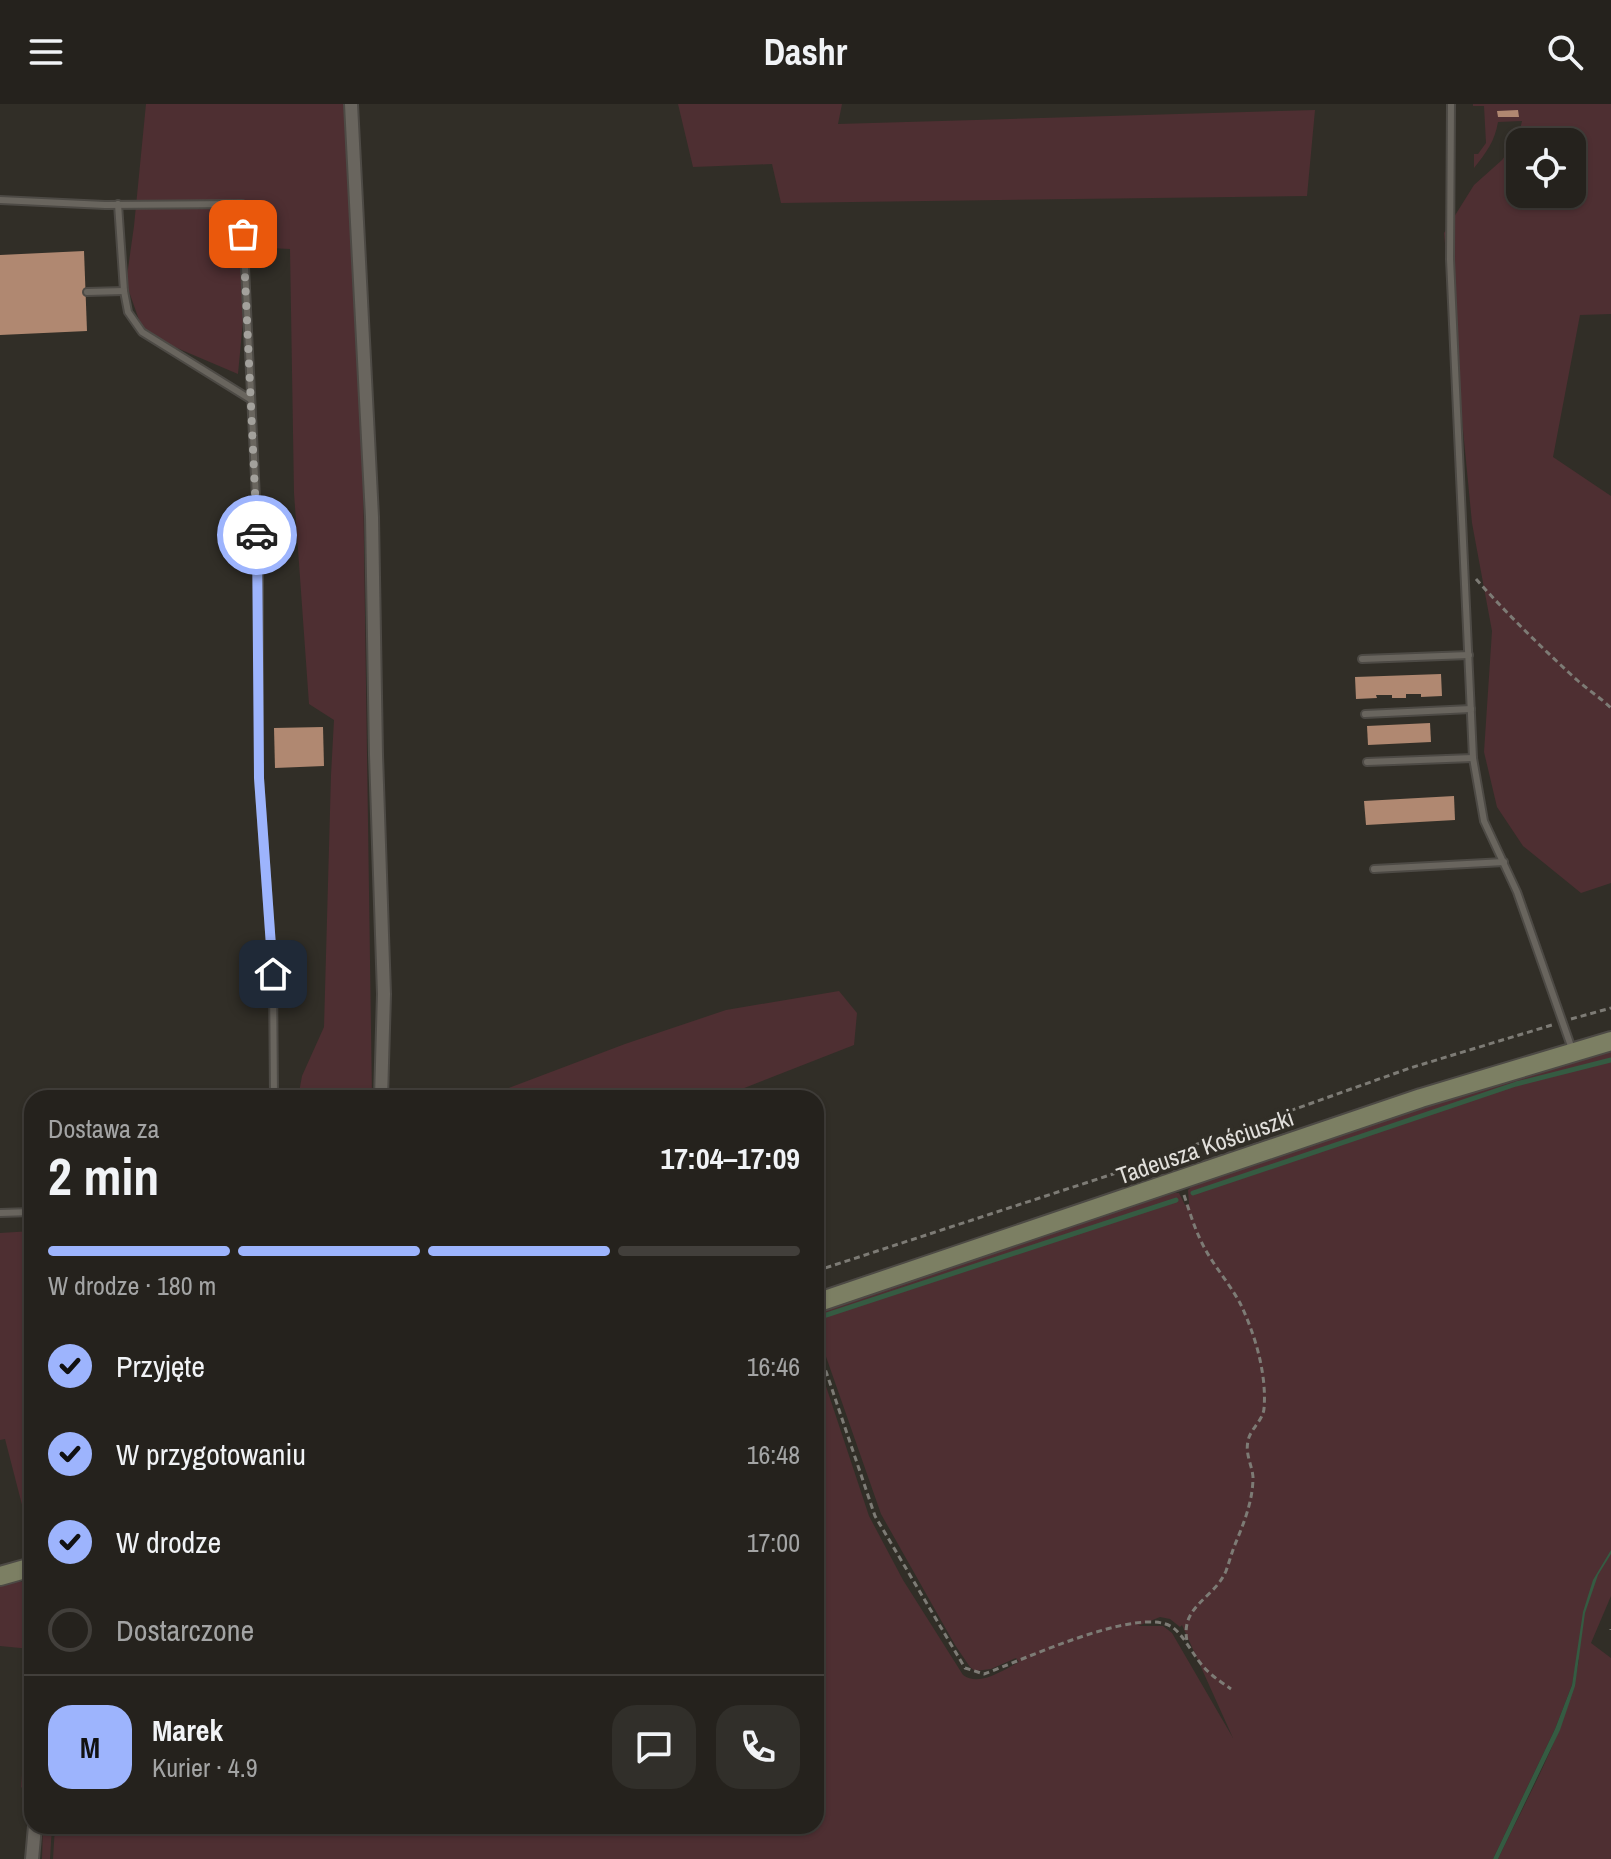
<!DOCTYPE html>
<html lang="pl">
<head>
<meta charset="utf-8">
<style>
  body { margin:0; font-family:"Archivo Narrow",sans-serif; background:#312f2a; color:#f1f3f6; height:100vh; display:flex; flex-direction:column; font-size:30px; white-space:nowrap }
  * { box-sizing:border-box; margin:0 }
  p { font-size:26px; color:#a3a4a4 }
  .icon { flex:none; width:44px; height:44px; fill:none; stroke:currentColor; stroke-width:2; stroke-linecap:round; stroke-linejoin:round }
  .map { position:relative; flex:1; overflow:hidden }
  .details { position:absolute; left:24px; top:986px; width:800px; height:744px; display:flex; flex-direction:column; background:#25221d; border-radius:24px; box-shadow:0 2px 6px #0004,0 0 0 2px #423f3b }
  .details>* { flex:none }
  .fabs { position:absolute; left:1506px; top:24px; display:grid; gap:16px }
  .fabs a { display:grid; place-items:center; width:80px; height:80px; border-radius:16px; background:#25221d; box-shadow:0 2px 6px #0004,0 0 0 2px #423f3b; font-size:40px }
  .pin { position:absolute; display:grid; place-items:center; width:68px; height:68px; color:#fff; margin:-34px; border-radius:16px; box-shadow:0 4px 12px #0006 }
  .courier { position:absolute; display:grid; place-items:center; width:80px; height:80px; margin:-40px; border:6px solid #9db4fd; border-radius:50%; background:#fff; color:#222; box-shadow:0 2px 10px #0007 }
  .overview em { font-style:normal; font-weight:800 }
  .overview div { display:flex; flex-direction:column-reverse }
  .overview { display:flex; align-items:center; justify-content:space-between; height:136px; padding:0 24px }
  h1 { font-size:52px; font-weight:800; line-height:60px }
  .bar { display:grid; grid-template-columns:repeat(4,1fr); gap:12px 8px; align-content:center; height:96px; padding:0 24px }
  .bar i { height:10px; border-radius:6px; background:#423f3b }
  .bar .selected { background:#9db4fd }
  .bar p { grid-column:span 4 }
  .line { display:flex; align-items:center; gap:20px; padding:0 24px; border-top:2px solid #423f3b }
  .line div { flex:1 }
  .round { display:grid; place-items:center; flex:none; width:84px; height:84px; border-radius:24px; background:#312f2a }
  ol { padding:0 24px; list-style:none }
  li { display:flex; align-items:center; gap:24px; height:88px }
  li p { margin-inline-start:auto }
  li .icon { padding:8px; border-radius:50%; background:#9db4fd; color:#111; stroke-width:4 }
  li:last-child { color:#a3a4a4 }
  li i { width:44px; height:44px; border:4px solid #423f3b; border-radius:50% }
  header { display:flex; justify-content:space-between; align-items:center; height:104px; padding:0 24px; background:#25221d; font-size:36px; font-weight:800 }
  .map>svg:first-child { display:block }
  .green { fill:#4e2f32; fill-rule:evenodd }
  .water { fill:#355b42 }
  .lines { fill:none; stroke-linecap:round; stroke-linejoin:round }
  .stream { stroke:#355b42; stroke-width:5 }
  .building { fill:#b08871 }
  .lane-casing { stroke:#4d4a45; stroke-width:10 }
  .street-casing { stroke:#4d4a45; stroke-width:16 }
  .secondary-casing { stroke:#4d4a45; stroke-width:22 }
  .path { stroke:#7d7b75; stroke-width:3; stroke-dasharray:6 4; stroke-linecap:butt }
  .lane { stroke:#69655e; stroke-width:6 }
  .street { stroke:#69655e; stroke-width:12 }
  .secondary { stroke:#7c7f63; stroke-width:18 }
  .done { stroke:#a3a19c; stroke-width:8; stroke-dasharray:0 14.4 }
  .route { stroke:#9db4fd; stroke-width:10 }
  .labels { text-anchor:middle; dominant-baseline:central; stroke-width:8; stroke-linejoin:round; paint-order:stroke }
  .street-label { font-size:24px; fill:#e1dfdb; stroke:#312e27 }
</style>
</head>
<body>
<header><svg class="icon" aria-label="menu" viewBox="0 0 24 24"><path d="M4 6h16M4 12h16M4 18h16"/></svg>Dashr<svg class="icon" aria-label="search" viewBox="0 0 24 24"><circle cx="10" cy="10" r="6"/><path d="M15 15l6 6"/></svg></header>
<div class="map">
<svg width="1611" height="1755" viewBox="0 0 1611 1755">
  <rect width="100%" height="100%" fill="#312e27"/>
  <!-- green -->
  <g class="green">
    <path d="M146,0H348L362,304L372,994H298L302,972L324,923L331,671L334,616L309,600L294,389L290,145L250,143L238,270L144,230L126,179L134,122Z"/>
    <path d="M678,0H842L838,20L1315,6L1307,92L781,99L772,60L693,63Z"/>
    <path d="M1473,0H1611V210L1580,211L1553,353L1611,392V779L1581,789L1523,742L1497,703L1484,648L1492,527L1472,419L1444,129L1474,81L1502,56L1518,34L1522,17L1498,18C1495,37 1486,49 1474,64V50H1478L1486,39L1484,2H1473ZM1520,38H1572V90H1520Z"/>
    <path d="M839,887L857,909L854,941L719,994H482L625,940L726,906Z"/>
    <path d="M1611,947V1492L1591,1539L1611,1554V1755H1498C1528,1691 1567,1627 1579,1556L1577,1554L1572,1581L1555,1625L1493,1755H53L55,1722H816V1252L869,1412L903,1476L963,1571C980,1583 1003,1566 1019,1558L1016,1554L991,1565L975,1567L970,1563L955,1541L881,1410L816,1224V1212L819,1208L1144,1097L1175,1089H1179L1185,1101L1189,1100L1188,1086L1193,1081L1499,979ZM1160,1513L1170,1515L1180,1523L1182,1521L1233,1634L1172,1529L1163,1522H1138Z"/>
    <path d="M32,1127V1422L28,1424L5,1335L0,1336V1129Z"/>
    <path d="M18,1477L27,1479L32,1483V1590L28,1669L26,1678L21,1684L31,1545L0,1542V1482Z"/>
    <path d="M43,1722H52L50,1755H42Z"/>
  </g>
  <!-- water -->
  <path class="water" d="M1611,1446V1450L1598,1471L1585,1509L1575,1582L1560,1626L1498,1755H1493L1555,1625L1572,1581L1583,1508L1593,1476Z"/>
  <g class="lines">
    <!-- stream -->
    <g class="stream">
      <path d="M1193,1089L1516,980L1611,956"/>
      <path d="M823,1212L1176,1096"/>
    </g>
  </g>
  <!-- building -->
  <g class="building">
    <path d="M1518,6L1519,13H1498L1497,7Z"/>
    <path d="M84,147L87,227L0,231V151Z"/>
    <path d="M1441,570L1442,592L1421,593V590H1406V594H1392V591H1376L1377,594L1356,595L1355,573Z"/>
    <path d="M1430,619L1431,638L1368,641L1367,622Z"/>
    <path d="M323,623L324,662L275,664L274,624Z"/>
    <path d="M1454,692L1455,716L1366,721L1364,697Z"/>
  </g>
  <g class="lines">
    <defs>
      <g id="lane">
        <path d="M1451,0L1450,155L1473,654L1484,717L1517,788L1572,945"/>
        <path d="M0,96L105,101L242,100L259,458V674L273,870L274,994"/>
        <path d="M118,100L124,187L128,208L142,228L250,295"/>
        <path d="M87,188L124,187"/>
        <path d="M1362,555L1469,551"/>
        <path d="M1365,610L1471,605"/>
        <path d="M1367,658L1473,654"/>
        <path d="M1374,765L1504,758"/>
        <path d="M0,1109L32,1108"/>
      </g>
      <g id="street">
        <path d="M351,0L372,413L376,651L384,890L381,994"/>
        <path d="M32,1755L35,1722"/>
      </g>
      <g id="secondary">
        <path d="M816,1199L1421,994L1611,937"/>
        <path d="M0,1472L32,1463"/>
      </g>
    </defs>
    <!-- lane casing -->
    <use href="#lane" class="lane-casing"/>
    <!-- street casing -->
    <use href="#street" class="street-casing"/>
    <!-- secondary casing -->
    <use href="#secondary" class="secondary-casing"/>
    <!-- path -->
    <g class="path">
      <path d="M1476,475C1508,511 1542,544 1577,576C1588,586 1601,594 1611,604"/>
      <path d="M1571,915L1611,904"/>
      <path d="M1184,1091C1190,1109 1195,1126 1204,1143C1214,1162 1229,1179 1240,1199C1255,1230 1267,1270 1264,1305C1262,1318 1250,1325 1248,1337C1245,1350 1252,1361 1253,1373C1253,1398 1243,1421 1234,1443C1231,1451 1229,1459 1226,1467C1214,1495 1180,1502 1187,1537"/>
      <path d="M816,1167L1113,1070L1410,964L1552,921"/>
      <path d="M816,1238L875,1412L965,1564L984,1570C1021,1557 1139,1501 1172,1523C1183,1530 1193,1551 1202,1561C1210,1571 1221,1578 1231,1585"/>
      <path d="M1611,1526V1525"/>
      <path d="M26,1713L32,1621"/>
    </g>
    <!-- lane -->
    <use href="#lane" class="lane"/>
    <!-- street -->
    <use href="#street" class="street"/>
    <!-- secondary -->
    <use href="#secondary" class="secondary"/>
  </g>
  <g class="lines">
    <!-- done -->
    <path class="done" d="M243,130L257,431"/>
    <!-- route -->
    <path class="route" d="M257,431L259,674L273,870"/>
  </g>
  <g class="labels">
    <!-- street labels -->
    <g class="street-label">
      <text transform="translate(1205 1042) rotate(-19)">Tadeusza Kościuszki</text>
    </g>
  </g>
</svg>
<div class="fabs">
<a><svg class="icon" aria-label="locate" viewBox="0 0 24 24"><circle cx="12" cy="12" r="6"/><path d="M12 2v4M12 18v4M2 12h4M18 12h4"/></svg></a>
</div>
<div class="pin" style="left:243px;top:130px;background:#ea580c"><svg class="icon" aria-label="bag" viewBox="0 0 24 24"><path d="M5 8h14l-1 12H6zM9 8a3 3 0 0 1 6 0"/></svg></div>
<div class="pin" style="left:273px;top:870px;background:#1f2937"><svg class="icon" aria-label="home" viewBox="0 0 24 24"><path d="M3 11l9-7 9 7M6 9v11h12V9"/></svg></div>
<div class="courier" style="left:257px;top:431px"><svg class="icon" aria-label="car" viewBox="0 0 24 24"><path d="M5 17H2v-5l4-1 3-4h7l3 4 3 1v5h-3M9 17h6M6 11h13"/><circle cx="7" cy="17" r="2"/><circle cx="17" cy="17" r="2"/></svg></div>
<section class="details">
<div class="overview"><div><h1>2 min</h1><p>Dostawa za</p></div><em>17:04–17:09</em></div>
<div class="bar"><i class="selected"></i><i class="selected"></i><i class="selected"></i><i></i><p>W drodze · 180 m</p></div>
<ol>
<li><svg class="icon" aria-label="check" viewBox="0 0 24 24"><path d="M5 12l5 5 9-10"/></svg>Przyjęte<p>16:46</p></li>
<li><svg class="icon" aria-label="check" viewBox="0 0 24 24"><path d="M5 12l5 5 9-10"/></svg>W przygotowaniu<p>16:48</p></li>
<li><svg class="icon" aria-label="check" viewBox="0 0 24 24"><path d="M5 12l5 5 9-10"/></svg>W drodze<p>17:00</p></li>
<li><i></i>Dostarczone</li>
</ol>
<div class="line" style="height:144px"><b class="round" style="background:#9db4fd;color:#111">M</b><div><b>Marek</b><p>Kurier · 4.9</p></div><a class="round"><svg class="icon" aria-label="chat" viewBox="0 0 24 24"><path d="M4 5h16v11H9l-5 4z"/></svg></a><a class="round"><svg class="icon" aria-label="phone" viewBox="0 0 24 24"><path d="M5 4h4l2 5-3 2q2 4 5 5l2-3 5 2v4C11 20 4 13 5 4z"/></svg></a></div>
</section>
</div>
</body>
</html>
